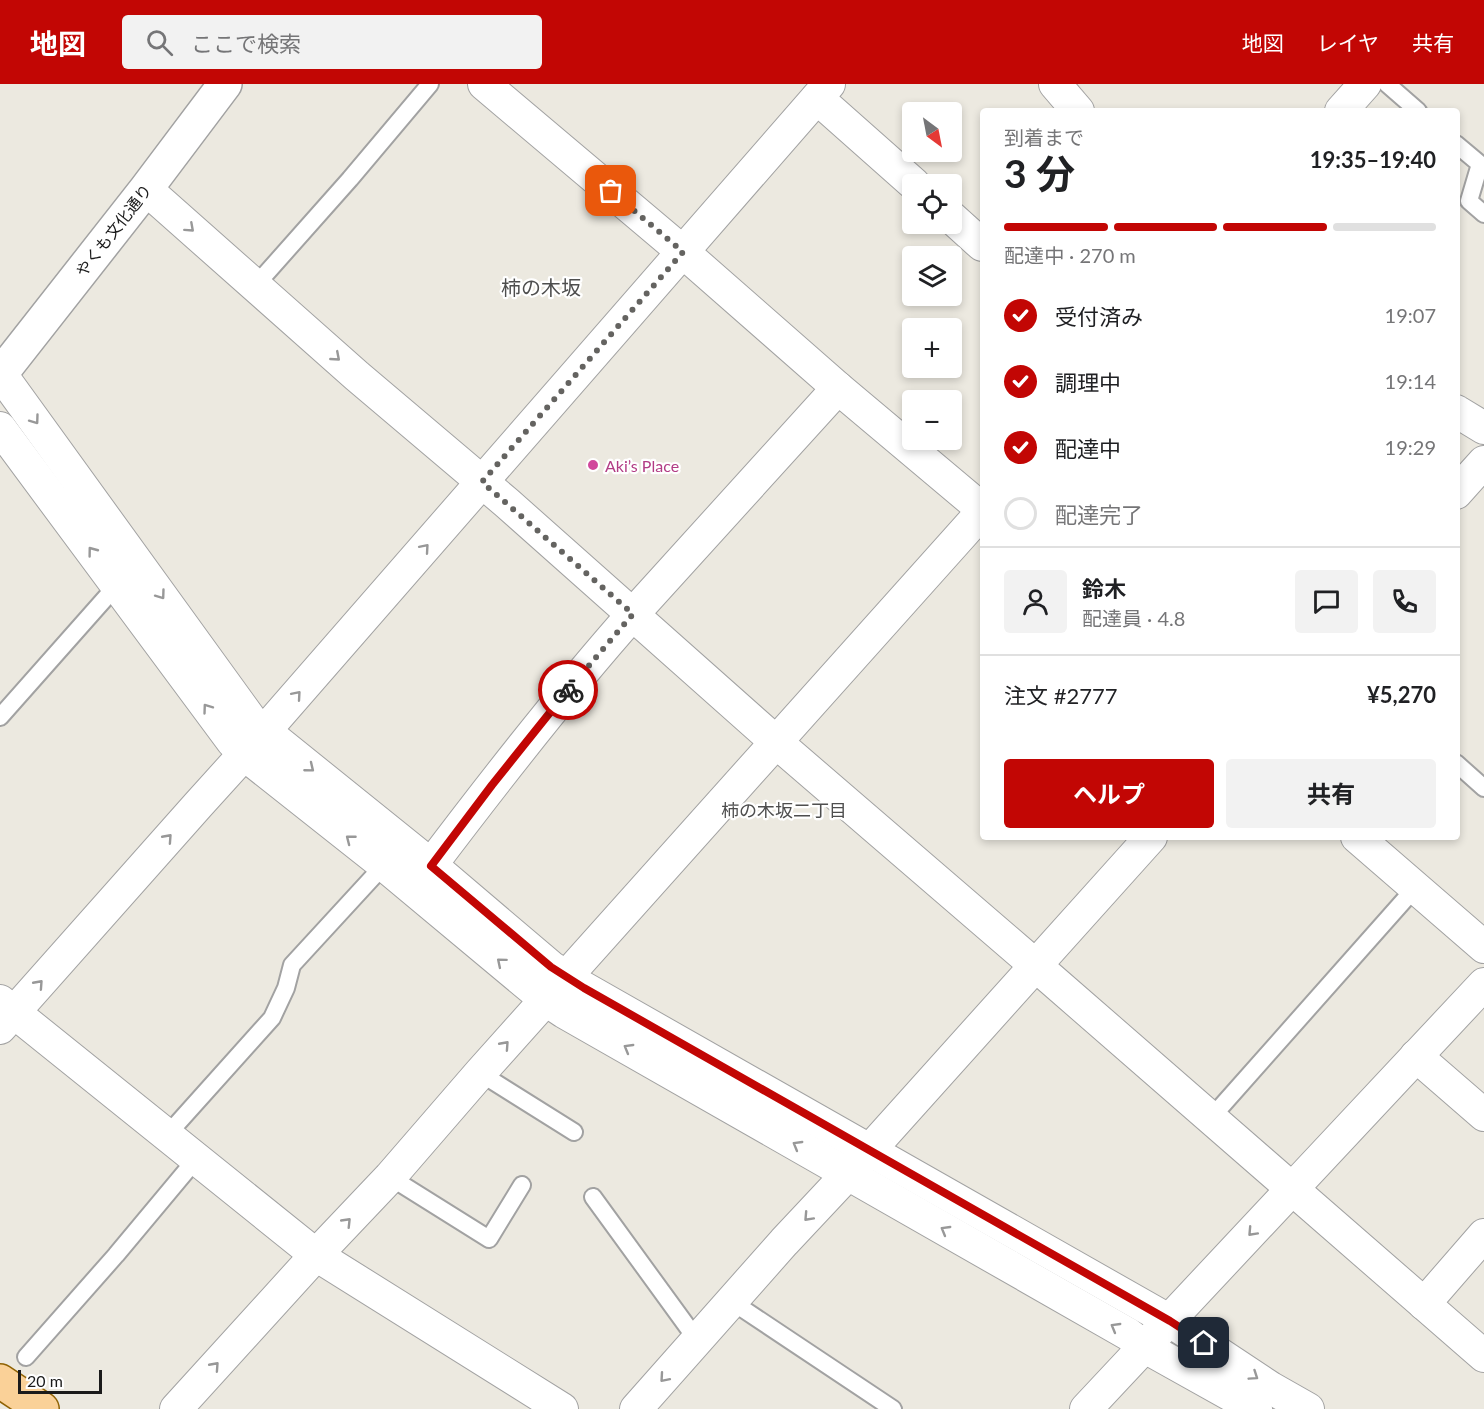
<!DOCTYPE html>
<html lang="ja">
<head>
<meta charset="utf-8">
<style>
  body { margin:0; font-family:Lato,"Noto Sans JP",sans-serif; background:#f2f2f2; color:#202124; height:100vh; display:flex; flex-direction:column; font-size:22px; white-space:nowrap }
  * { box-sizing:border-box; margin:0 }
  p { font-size:20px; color:#757577 }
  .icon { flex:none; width:33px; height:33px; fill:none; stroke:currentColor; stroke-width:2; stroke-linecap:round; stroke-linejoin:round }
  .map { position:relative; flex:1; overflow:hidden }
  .details { position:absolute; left:980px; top:24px; width:480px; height:732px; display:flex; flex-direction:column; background:#fff; border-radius:6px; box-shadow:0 3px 9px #0003 }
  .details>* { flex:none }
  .needle { width:39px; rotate:148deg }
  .tools { position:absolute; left:902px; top:18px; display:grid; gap:12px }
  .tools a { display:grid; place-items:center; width:60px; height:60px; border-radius:6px; background:#fff; box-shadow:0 3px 9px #0003; font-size:30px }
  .scale { position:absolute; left:18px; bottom:15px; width:84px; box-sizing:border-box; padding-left:6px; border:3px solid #1b1b1b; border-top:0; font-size:16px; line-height:21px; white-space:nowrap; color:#1b1b1b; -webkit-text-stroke:4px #fff; paint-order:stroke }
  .pin { position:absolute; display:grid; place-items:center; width:51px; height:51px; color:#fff; margin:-26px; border-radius:12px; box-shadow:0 3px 9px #0006 }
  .courier { position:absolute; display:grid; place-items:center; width:60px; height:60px; margin:-30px; border:4px solid #c20604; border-radius:50%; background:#fff; color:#222; box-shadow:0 2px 8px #0007 }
  .head em { font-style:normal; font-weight:700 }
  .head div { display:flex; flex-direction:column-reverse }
  .head { display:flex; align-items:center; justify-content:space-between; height:102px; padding:0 24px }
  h1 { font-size:39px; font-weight:700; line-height:45px }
  .bar { display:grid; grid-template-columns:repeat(4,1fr); gap:9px 6px; align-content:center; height:72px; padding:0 24px }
  .bar i { height:8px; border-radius:4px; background:#e0e0e0 }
  .bar .selected { background:#c20604 }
  .bar p { grid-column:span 4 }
  .line { display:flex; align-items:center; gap:15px; padding:0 24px; border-top:2px solid #e0e0e0 }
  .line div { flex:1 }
  .round { display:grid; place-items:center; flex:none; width:63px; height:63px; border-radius:6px; background:#f2f2f2 }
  ol { padding:0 24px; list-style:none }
  li { display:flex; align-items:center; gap:18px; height:66px }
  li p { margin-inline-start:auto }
  li .icon { padding:6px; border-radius:50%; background:#c20604; color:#fff; stroke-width:4 }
  li:last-child { color:#757577 }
  li i { width:33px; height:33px; border:3px solid #e0e0e0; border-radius:50% }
  .primary-button { display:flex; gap:12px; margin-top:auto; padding:12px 24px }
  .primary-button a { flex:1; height:69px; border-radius:6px; background:#c20604; color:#fff; font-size:24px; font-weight:700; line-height:69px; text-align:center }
  .primary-button a+a { background:#f2f2f2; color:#202124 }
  header { display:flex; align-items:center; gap:36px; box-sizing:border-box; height:84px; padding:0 30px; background:#c20604; color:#fff }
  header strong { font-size:28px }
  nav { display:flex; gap:33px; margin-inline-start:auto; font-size:21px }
  .search { width:420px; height:54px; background:#f2f2f2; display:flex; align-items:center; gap:15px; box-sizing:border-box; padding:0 21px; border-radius:6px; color:#757577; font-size:22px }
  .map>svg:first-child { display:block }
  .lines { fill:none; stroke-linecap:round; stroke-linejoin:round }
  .service-casing { stroke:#a2a2a2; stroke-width:20 }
  .minor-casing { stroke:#a2a2a2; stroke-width:34 }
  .tertiary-casing { stroke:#a2a2a2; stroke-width:36 }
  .primary-casing { stroke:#8f6203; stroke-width:36 }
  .service { stroke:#fff; stroke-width:16 }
  .minor { stroke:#fff; stroke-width:32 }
  .tertiary { stroke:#fff; stroke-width:33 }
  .primary { stroke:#fad198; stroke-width:33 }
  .oneway { stroke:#989898 }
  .done { stroke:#646360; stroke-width:6; stroke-dasharray:0 10.8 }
  .route { stroke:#c20604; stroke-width:8 }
  .hotel-dot { fill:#d1479c; stroke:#fff; stroke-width:2 }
  .labels { text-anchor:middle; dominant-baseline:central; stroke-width:4.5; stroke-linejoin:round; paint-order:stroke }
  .street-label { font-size:16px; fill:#1b1b1b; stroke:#fff }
  .hotel-label { font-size:16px; fill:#b23c85; stroke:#fff; text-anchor:start }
  .neighbourhood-label { font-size:18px; fill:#4e4e4e; stroke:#fff }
  .quarter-label { font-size:20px; fill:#4e4e4e; stroke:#fff }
</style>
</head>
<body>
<header>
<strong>地図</strong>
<div class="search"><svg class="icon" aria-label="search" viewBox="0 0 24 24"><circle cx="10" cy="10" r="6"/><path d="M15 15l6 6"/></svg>ここで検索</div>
<nav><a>地図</a><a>レイヤ</a><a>共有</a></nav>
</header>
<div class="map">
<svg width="1484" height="1325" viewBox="0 0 1484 1325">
  <rect width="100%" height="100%" fill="#ece9e0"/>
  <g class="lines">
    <defs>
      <g id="service">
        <path d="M1387,0L1418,27"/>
        <path d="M1456,60L1480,80L1469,117L1484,130"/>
        <path d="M255,202L350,95L430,0"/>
        <path d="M0,633L117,501"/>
        <path d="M1456,679L1484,704"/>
        <path d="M480,989L574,1048"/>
        <path d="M1211,1034L1415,804"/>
        <path d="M167,1051L272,934L286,904L292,881L384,781"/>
        <path d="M390,1093L489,1155L522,1101"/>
        <path d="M593,1113L697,1256"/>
        <path d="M731,1217L893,1325"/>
        <path d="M26,1273L116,1171L197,1074"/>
      </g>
      <g id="minor">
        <path d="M484,0L683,168L838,304L982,425"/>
        <path d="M1055,0L1078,27"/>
        <path d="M817,14L914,100"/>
        <path d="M1341,27L1365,0"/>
        <path d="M146,105L357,292L507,419L776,658L1035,881L1484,1272"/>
        <path d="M951,133L982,161"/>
        <path d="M0,289L251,636L431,781L551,883L584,904L1170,1237L1271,1304L1308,1325"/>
        <path d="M1456,327L1484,344"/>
        <path d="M0,344L232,657L245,671L384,781L546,916L564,928L1128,1250L1145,1263L1256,1325"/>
        <path d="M1456,409L1484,378"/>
        <path d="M1357,753L1484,863"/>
        <path d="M431,781C496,695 562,610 633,530C701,454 770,379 838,304"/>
        <path d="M0,917L316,1171L562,1325"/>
        <path d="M0,944L198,721L256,657L829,0"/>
        <path d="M1416,972L1484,1031"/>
        <path d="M1424,1220L1484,1151"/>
        <path d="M176,1325L316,1171L390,1093L480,989L982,428"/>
        <path d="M636,1325L784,1158L860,1077L1151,753"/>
        <path d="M1086,1325L1484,900"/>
      </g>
      <path id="tertiary" d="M0,291L146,105L225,0"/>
      <path id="primary" d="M0,1297L42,1325"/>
    </defs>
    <!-- service casing -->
    <use href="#service" class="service-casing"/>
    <!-- minor casing -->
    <use href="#minor" class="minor-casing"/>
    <!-- tertiary casing -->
    <use href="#tertiary" class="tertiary-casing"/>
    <!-- primary casing -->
    <use href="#primary" class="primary-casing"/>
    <!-- service -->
    <use href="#service" class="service"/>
    <!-- minor -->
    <use href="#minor" class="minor"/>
    <!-- tertiary -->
    <use href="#tertiary" class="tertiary"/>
    <!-- primary -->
    <use href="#primary" class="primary"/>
  </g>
  <!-- one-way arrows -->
  <defs><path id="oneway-chevron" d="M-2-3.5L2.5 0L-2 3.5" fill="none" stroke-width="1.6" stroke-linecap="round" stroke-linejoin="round" transform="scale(1.5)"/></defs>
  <g class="oneway">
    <use href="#oneway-chevron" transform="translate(190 144) rotate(42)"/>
    <use href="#oneway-chevron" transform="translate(336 273) rotate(41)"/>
    <use href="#oneway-chevron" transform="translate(35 336) rotate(54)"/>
    <use href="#oneway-chevron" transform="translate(425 464) rotate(-49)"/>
    <use href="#oneway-chevron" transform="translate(92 467) rotate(-127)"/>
    <use href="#oneway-chevron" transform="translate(161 511) rotate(54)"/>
    <use href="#oneway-chevron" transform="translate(297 611) rotate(-49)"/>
    <use href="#oneway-chevron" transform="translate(207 624) rotate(-126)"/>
    <use href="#oneway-chevron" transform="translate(310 684) rotate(39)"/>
    <use href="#oneway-chevron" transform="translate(168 754) rotate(-48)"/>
    <use href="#oneway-chevron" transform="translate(350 755) rotate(-142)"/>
    <use href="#oneway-chevron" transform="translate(501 878) rotate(-140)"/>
    <use href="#oneway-chevron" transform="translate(39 900) rotate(-48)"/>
    <use href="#oneway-chevron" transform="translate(505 961) rotate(-48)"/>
    <use href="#oneway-chevron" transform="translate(628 964) rotate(-150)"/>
    <use href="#oneway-chevron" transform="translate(797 1061) rotate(-150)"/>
    <use href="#oneway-chevron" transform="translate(808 1133) rotate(133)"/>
    <use href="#oneway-chevron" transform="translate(347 1138) rotate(-46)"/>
    <use href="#oneway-chevron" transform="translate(945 1146) rotate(-150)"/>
    <use href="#oneway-chevron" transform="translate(1252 1148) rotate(133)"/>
    <use href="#oneway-chevron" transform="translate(1115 1243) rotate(-150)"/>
    <use href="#oneway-chevron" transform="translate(215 1282) rotate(-48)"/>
    <use href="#oneway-chevron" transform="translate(1254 1292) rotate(34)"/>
    <use href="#oneway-chevron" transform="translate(664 1294) rotate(131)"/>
  </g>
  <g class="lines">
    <!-- done -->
    <path class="done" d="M568,606L633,530L482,398L683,168L611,107"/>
    <!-- route -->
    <path class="route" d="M568,606L492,701L431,782L551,883L584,904L1170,1237L1204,1259"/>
  </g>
  <!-- markers -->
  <circle class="hotel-dot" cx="593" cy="381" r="6"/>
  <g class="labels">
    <!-- street labels -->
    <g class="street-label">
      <text transform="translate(113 146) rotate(-52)">やくも文化通り</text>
    </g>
    <!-- hotel labels -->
    <g class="hotel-label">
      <text x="605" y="381">Aki’s Place</text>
    </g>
    <!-- neighbourhood labels -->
    <g class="neighbourhood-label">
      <text x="784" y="726">柿の木坂二丁目</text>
    </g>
    <!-- quarter labels -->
    <g class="quarter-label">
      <text x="541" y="203">柿の木坂</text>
    </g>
  </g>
</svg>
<div class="tools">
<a><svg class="needle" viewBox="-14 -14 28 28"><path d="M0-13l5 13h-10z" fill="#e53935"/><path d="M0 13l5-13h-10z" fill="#757577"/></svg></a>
<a><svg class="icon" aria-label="locate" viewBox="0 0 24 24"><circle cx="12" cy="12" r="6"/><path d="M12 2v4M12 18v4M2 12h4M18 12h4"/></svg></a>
<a><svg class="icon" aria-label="layers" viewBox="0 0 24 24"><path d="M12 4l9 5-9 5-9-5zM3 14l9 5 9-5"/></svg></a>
<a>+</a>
<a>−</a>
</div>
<div class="scale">20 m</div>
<div class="pin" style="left:611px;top:107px;background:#ea580c"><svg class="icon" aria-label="bag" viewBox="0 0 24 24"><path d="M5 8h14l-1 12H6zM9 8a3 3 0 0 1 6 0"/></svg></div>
<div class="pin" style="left:1204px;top:1259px;background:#1f2937"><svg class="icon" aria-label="home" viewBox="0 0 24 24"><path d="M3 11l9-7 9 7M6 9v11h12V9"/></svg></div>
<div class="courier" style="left:568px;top:606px"><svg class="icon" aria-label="bike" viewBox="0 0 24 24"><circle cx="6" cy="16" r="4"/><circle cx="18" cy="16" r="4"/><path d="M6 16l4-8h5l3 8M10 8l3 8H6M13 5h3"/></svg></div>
<section class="details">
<div class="head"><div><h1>3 分</h1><p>到着まで</p></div><em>19:35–19:40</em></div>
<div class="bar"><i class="selected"></i><i class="selected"></i><i class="selected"></i><i></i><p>配達中 · 270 m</p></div>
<ol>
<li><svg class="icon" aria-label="check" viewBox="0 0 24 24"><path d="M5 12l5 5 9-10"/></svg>受付済み<p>19:07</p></li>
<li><svg class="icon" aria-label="check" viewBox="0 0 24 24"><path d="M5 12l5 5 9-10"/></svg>調理中<p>19:14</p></li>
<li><svg class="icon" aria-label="check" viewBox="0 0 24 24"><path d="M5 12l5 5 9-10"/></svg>配達中<p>19:29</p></li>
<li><i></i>配達完了</li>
</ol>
<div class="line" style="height:108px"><a class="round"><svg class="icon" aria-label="person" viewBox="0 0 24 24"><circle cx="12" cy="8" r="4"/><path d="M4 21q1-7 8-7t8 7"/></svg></a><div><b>鈴木</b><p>配達員 · 4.8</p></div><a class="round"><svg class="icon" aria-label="chat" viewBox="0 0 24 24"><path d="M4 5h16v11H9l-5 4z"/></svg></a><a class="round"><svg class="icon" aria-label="phone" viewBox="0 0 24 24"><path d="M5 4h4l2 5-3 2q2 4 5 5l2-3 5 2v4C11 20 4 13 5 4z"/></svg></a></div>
<div class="line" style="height:78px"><div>注文 #2777</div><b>¥5,270</b></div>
<div class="primary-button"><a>ヘルプ</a><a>共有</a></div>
</section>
</div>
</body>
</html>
